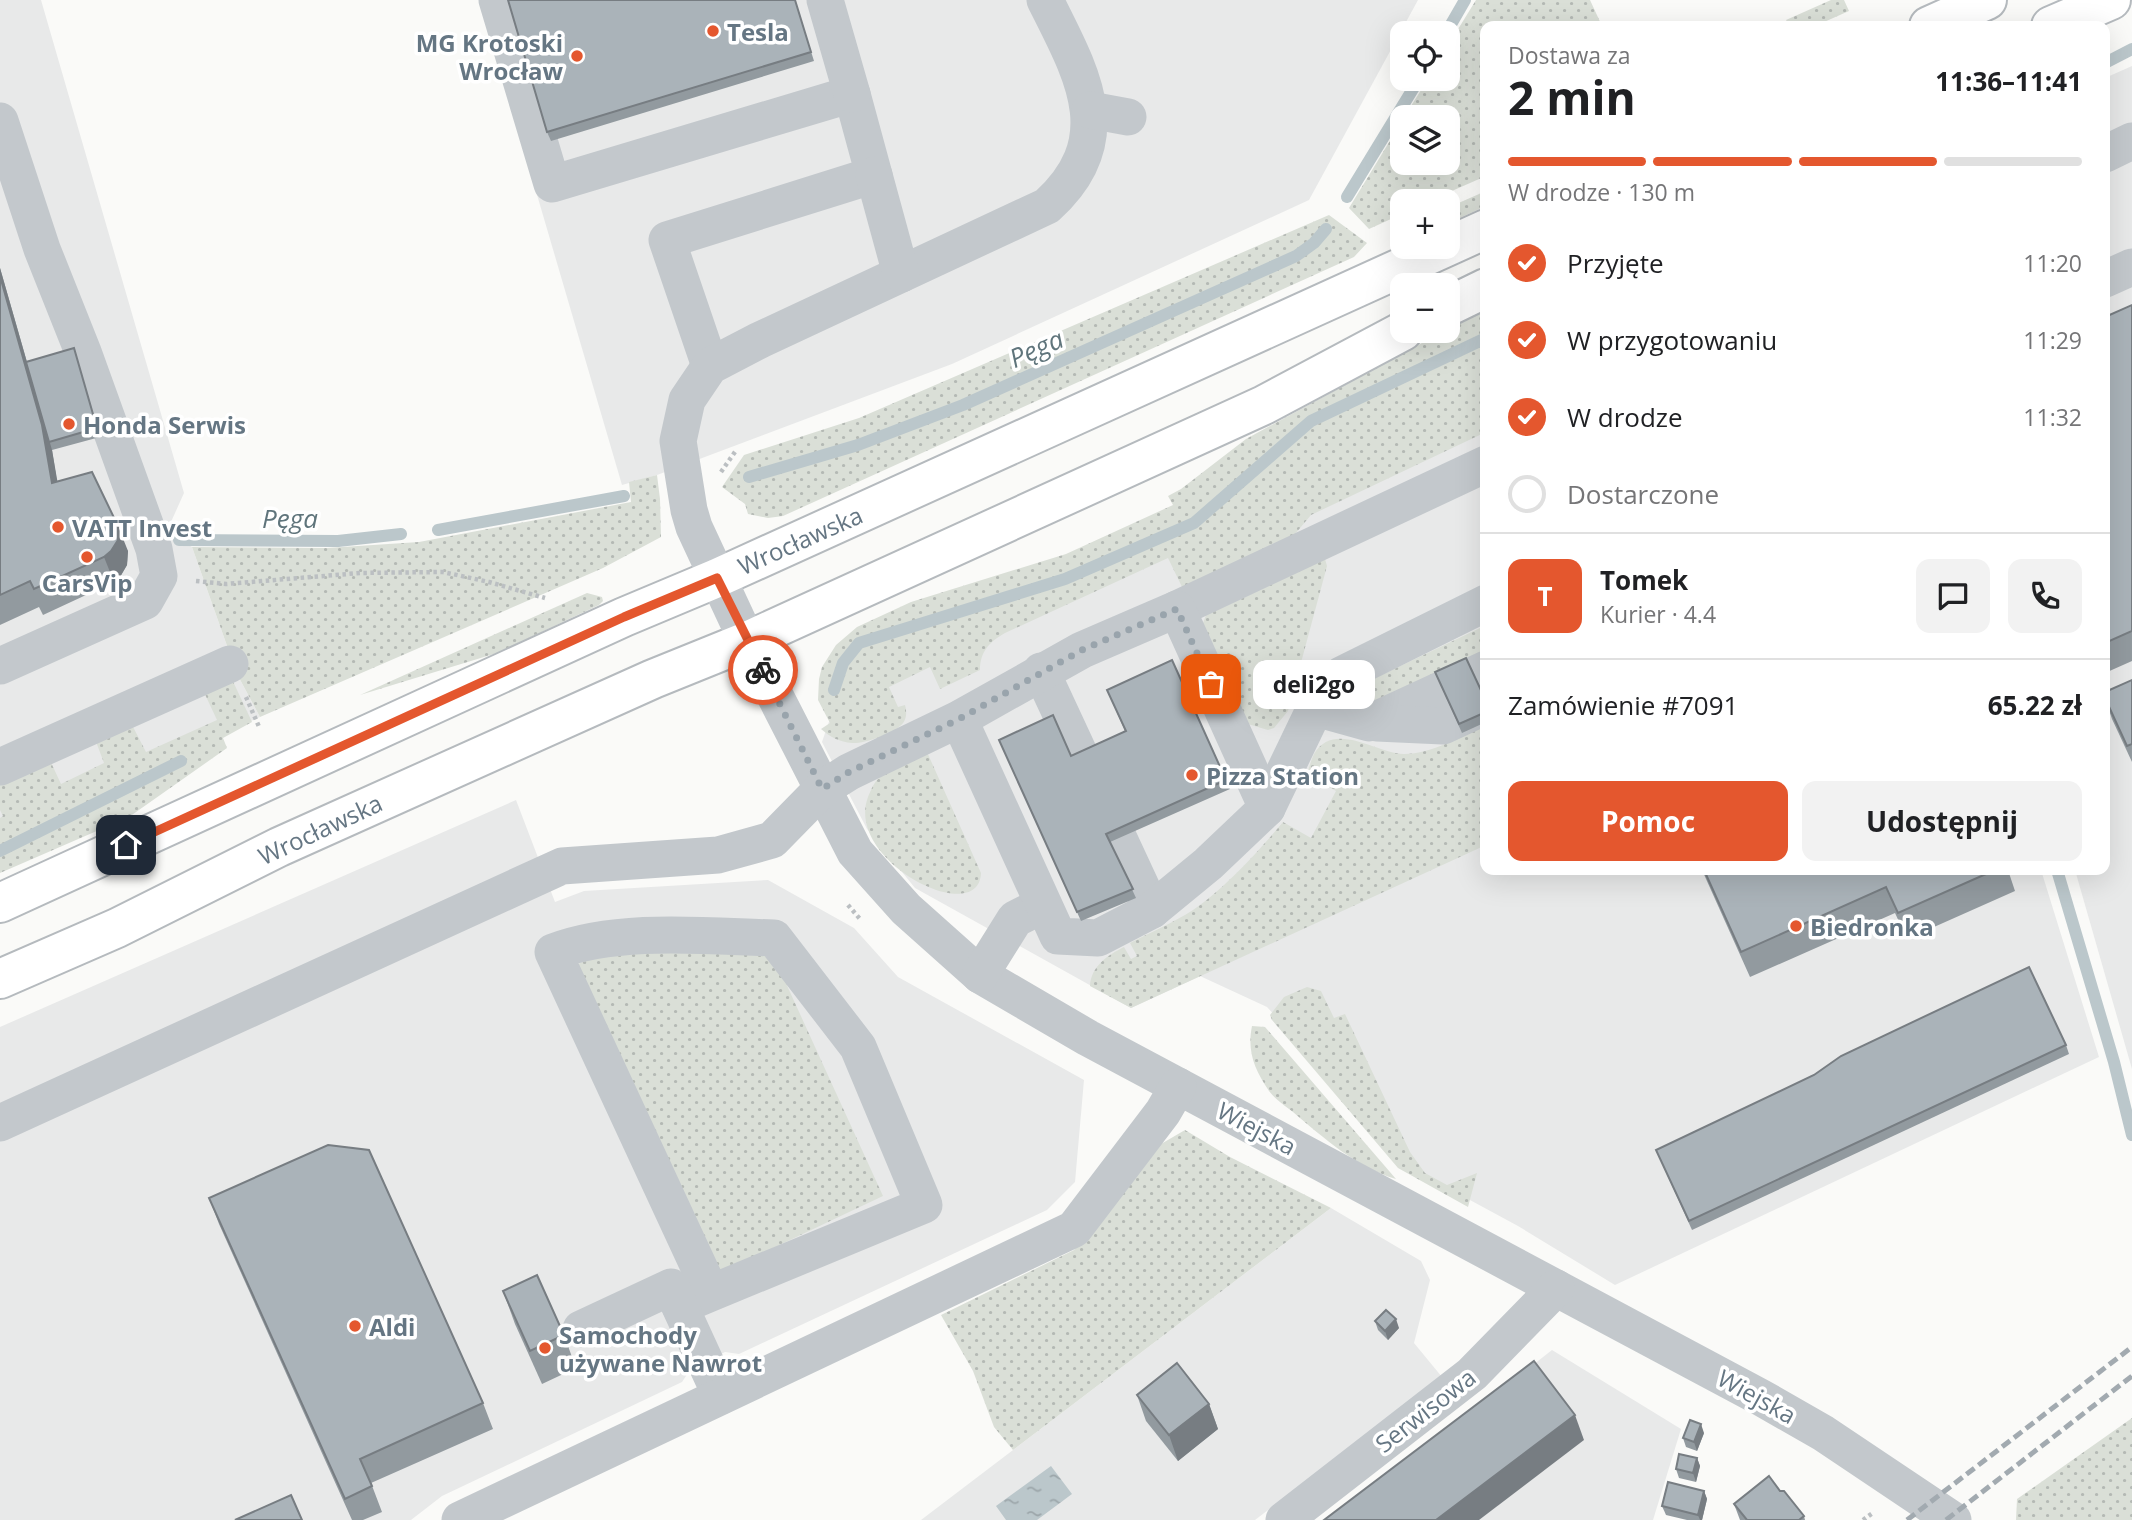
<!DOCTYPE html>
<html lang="pl">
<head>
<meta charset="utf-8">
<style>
  body { margin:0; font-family:"Open Sans",sans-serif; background:#f2f2f2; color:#202124; height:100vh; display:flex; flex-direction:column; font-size:26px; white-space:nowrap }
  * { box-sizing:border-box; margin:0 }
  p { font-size:23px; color:#757577 }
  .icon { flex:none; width:38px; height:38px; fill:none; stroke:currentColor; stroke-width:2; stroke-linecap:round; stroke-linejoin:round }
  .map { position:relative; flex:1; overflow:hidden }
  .panel { position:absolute; left:1480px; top:21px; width:630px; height:854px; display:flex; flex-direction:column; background:#fff; border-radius:14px; box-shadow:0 7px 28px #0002 }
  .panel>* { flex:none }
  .controls { position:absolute; left:1390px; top:21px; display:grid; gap:14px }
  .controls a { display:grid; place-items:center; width:70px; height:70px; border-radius:14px; background:#fff; box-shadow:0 7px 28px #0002; font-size:35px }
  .pin { position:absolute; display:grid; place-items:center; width:60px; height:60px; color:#fff; margin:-30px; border-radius:14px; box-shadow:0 4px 10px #0006 }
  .courier { position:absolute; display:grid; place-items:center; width:70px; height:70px; margin:-35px; border:5px solid #e4572e; border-radius:50%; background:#fff; color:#222; box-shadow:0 2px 9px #0007 }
  .bubble { position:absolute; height:49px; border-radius:14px; background:#fff; box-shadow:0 7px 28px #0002; font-size:23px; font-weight:700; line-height:49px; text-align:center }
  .overview em { font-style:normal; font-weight:700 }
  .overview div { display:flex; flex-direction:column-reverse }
  .overview { display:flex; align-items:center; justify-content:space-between; height:119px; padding:0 28px }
  h1 { font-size:46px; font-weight:700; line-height:52px }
  .bar { display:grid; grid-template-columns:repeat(4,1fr); gap:10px 7px; align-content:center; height:84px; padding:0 28px }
  .bar i { height:9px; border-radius:5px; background:#e0e0e0 }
  .bar .on { background:#e4572e }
  .bar p { grid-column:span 4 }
  .line { display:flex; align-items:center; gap:18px; padding:0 28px; border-top:2px solid #e0e0e0 }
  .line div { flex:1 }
  .round { display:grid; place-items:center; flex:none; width:74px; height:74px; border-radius:14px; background:#f2f2f2 }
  ol { padding:0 28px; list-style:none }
  li { display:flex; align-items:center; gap:21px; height:77px }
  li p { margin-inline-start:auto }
  li .icon { padding:7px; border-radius:50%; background:#e4572e; color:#fff; stroke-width:4 }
  li:last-child { color:#757577 }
  li i { width:38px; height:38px; border:4px solid #e0e0e0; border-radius:50% }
  .cta { display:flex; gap:14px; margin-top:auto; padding:14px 28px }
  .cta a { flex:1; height:80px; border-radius:14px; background:#e4572e; color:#fff; font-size:28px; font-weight:700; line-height:80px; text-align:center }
  .cta a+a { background:#f2f2f2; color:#202124 }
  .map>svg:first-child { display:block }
  .built { fill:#e8e9e9 }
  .grass { fill:url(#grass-dots) }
  .water { fill:url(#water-ripples) }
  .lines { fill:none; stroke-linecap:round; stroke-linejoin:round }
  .stream { stroke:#bbc7cb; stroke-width:12 }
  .major-casing { stroke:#b5babe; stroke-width:42 }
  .path { stroke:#bbbfc2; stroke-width:4.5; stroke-dasharray:3.5 3.5; stroke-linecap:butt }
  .minor { stroke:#c3c8cc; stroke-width:37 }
  .major { stroke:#fff; stroke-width:38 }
  .rail { stroke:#a2aab0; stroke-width:5; stroke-dasharray:10 5; stroke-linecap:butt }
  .wall { fill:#929a9f }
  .shaded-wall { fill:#777d82 }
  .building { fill:#aab3b9; stroke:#777d82; stroke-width:2 }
  .done { stroke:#99a4ac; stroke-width:7; stroke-dasharray:0 12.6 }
  .route { stroke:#e4572e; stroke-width:9 }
  .poi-dot { fill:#e4572e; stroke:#fff; stroke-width:2.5 }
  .labels { text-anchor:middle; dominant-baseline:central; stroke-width:7; stroke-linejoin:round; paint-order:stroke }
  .poi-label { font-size:24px; font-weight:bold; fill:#657683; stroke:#fff; text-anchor:start }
  .street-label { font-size:24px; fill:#657683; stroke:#fff }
  .water-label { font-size:26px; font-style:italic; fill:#60757c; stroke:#fff }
</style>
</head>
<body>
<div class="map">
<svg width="2132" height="1520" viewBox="0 0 2132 1520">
  <defs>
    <pattern id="grass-dots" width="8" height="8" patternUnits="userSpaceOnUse" patternTransform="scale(1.75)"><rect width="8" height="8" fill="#dadfd7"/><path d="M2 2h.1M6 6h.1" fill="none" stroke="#b4b9b4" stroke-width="1.8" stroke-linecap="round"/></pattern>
    <pattern id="water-ripples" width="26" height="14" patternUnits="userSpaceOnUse" patternTransform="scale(1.75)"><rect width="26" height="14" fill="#bbc7cb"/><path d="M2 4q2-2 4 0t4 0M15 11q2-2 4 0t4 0" fill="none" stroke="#9ca6aa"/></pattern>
  </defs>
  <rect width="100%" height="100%" fill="#fafaf8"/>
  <!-- built -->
  <g class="built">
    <path d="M0,0H41L184,493L166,533L192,547L237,674L260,717L0,838Z"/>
    <path d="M480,0H1418L1309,200L952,364L657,475L622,485Z"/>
    <path d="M2132,66V1069L2075,870H2105V78Z"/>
    <path d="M1486,357V870H2041L2099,1057L1615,1285L1518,1226L1420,1173L1267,1007L1200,976L1131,1008L915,888L867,829L822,742L850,660Z"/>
    <path d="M516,800L555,902L584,891L768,880L854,928L898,977L1084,1080L1075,1182L1047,1210L739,1354L725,1352L690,1370L682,1382L442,1496L411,1520H0V1027Z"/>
    <path d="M1331,1208L1421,1261L1430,1280L1414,1343L1442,1377L1255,1520H921Z"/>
    <path d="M1552,1350L1681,1429L1653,1520H1336Z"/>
  </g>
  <!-- grass -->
  <g class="grass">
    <path d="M1476,0H1590L1602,26H1486V176L1429,201H1402V214L1369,229L1349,208L1402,121V163H1447V117H1404L1428,79H1447V47Z"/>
    <path d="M1831,0H1844L1849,11L1815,26L1789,25L1786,20Z"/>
    <path d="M1486,191V206L1453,221H1447V208Z"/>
    <path d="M1329,215L1367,243L1354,257L783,516L768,518L748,514L745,504L722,487L744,455L859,418Z"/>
    <path d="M1486,308V432L1311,515L1290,540L1183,589L1168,558L1005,633C989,642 980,652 980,670L940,689L930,667L889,687L898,707L905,705C907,712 907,721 900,726C892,734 863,744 852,743C840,742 830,737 821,729L830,723L818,700L819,679L822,667L836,645L857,627L911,602L1066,554L1173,505L1168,496L1181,489L1246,439Z"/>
    <path d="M657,475L660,499L661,537L603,568L260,717L237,674L192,547L327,548L419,542L631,502L629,482Z"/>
    <path d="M1325,559L1327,566L1288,711L1274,728L1268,730L1248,724L1202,626L1206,615Z"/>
    <path d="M587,593L602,597L603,601L599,605L497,653L360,695Z"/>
    <path d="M1480,628L1486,629V656L1374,701L1369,696V685L1373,679Z"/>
    <path d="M230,675L252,722L223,738L227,748L129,817L0,873V818L3,816L0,810V781L48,756L61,784L104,763L95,739L131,723L146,752L217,720L202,688Z"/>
    <path d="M1486,724V845L1131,1008L1090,986C1091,966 1108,955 1124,947L1131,959L1137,956L1130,943C1151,932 1173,923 1193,910C1224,889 1259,851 1283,822L1311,838L1336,791L1307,775C1309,768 1311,760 1314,754C1334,720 1376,753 1404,754C1432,754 1461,736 1486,724Z"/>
    <path d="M927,752L981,873C979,929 844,861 868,797C871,790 874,782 879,778C892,767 912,760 927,752Z"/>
    <path d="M754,945L774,957L883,1196L720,1273L578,964L602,954Z"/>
    <path d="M1307,987L1321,991L1334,1018L1345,1014L1410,1152L1425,1173L1447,1185L1477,1173L1468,1207L1398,1168L1272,1020L1270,1015L1284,997Z"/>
    <path d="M1252,1026L1265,1027L1396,1179C1357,1168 1324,1138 1293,1112C1285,1106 1275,1099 1269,1091C1254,1069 1247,1051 1252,1026Z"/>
    <path d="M1185,1130L1230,1157L1331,1208L1013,1450L994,1427L973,1371L941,1315L1074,1250L1161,1144Z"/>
    <path d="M2132,1418V1520H2016L2017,1499Z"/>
  </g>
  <!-- water -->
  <path class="water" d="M1051,1466L1072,1494L1037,1520H1006L996,1506Z"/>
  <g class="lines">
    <!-- stream -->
    <g class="stream">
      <path d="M1446,33L1465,0"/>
      <path d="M2105,63L2132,49"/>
      <path d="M1347,197L1419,79"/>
      <path d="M749,477L858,445L963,405L1296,256L1314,243L1326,229"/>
      <path d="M438,530L624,496"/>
      <path d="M179,540L338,541L401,534"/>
      <path d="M834,690L843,663L859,643L1065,579L1194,523L1311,421L1486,338"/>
      <path d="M0,851L181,761"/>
      <path d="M2057,870L2114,1062L2132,1135"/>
    </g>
    <defs>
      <g id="major">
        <path d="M1929,26L1987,0"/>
        <path d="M2051,26L2111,0"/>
        <path d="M1447,307L1486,288"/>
        <path d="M0,903L624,617L717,578L1486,229"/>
        <path d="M0,979L117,928L279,847L653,679L747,641L1264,405L1403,331"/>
      </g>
    </defs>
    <!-- major casing -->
    <use href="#major" class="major-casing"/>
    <!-- path -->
    <g class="path">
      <path d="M721,472L737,449"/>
      <path d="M196,581L226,584L360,573L443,572L489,582L545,598"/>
      <path d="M246,697L260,729"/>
      <path d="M848,905L860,919"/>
      <path d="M1863,1520L1874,1512"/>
    </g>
    <!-- minor -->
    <g class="minor">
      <path d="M497,0L552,184L852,94L874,175L667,240L710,366"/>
      <path d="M825,0L852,94"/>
      <path d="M1045,0C1082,74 1121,139 1047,206L760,340L710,366L687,400L678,441L689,510L694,527L747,641L855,852L906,909L980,975L1088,1038L1760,1397L1823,1433L1953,1520"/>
      <path d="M1090,110L1128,117"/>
      <path d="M0,121L42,249L83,352L154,549L159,576L145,601L0,666"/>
      <path d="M2105,154L2132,141"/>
      <path d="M874,175L901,274"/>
      <path d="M2105,279L2132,267"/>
      <path d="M1177,609L1486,464"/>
      <path d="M1041,671L1152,910"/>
      <path d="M1315,708L1369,723L1486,669"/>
      <path d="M1377,723L1443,726L1486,706"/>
      <path d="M0,767L230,664"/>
      <path d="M1267,808L1315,708L1341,675L1486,603"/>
      <path d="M980,975L1015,919L1043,905"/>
      <path d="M0,1123L562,866L718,855L772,840L822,789L849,772L959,719L1082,650L1177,609L1267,808L1208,864L1152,910L1098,938L1058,936L959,719"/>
      <path d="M680,1306L711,1293L924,1205L858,1047L774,938C705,936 618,927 553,952L711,1293"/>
      <path d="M581,1329L671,1287L721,1396"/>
      <path d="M460,1520L1074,1229L1163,1112L1178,1086"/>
      <path d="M1284,1520L1472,1374L1556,1288"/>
    </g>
    <!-- major -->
    <use href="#major" class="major"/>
    <!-- rail -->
    <g class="rail">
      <path d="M1907,1520L2132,1347"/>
      <path d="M1946,1520L2132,1376"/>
    </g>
  </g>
  <!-- wall -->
  <g class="wall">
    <path d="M795,0L814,61L551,141L547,132Z"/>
    <path d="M0,268L27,362L74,348L100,437L52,450L57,482L128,551L127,565L120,577L114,582L43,615L39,607L0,625Z"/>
    <path d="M2132,305V661L2105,673V317Z"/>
    <path d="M1435,672L1486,701V722L1462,733Z"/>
    <path d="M2132,680V762L2112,719L2105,699Z"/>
    <path d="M1107,690L1226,780L1230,789L1110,842L1136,898L1081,921L999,740L1071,756L1125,731Z"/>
    <path d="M1702,870H2008L2015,891L1907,939L1895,913L1750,977Z"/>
    <path d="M2066,1045L2069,1054L1692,1230L1656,1150Z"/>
    <path d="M209,1198L483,1403L493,1429L371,1483L382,1512L363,1520H352L219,1224Z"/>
    <path d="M503,1291L564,1335L576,1368L542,1384L515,1324Z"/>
    <path d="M1375,1321L1399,1328L1388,1340L1378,1330Z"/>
    <path d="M1137,1395L1209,1404L1218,1429L1178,1461L1146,1421Z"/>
    <path d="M1704,1433L1697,1451L1686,1447L1683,1438Z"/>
    <path d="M1697,1458L1700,1466L1696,1482L1679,1478L1676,1469Z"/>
    <path d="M1704,1491L1707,1499L1702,1520H1687L1666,1515L1662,1506Z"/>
    <path d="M1780,1491L1804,1516L1805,1520H1740L1734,1504Z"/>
  </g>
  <!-- shaded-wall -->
  <g class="shaded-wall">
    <path d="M0,268L52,450L62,508L52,483L0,276Z"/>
    <path d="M118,526L128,551L127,565L120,577L114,582L104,557Z"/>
    <path d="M1396,1319L1399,1328L1388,1340L1385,1331Z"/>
    <path d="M1209,1404L1218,1429L1178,1461L1169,1435Z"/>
    <path d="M1575,1415L1584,1440L1479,1520H1436Z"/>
    <path d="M1701,1424L1704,1433L1697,1451L1694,1442Z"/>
    <path d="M1697,1458L1700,1466L1696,1482L1693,1473Z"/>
    <path d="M1704,1491L1707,1499L1702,1520H1700L1698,1515Z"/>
  </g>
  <!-- building -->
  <g class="building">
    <path d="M508,0H795L811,52L547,132Z"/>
    <path d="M0,276L42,425L52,483L92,472L118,526V540L111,551L104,557L34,589L30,581L0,595Z"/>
    <path d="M2132,305V631L2105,643V317Z"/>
    <path d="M74,348L97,428L49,442L26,362Z"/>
    <path d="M1466,658L1486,701V712L1459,724L1435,672Z"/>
    <path d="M1172,660L1226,780L1106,834L1133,889L1077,912L999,740L1053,715L1071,756L1126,731L1107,690Z"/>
    <path d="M2132,680V744L2127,746L2105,698V692Z"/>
    <path d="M1704,870H1995L1898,913L1886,887L1741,952Z"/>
    <path d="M2029,967L2066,1045L1689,1221L1656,1150L1814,1075L1841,1056Z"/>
    <path d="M328,1145L369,1150L483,1403L360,1459L372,1486L345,1499L209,1198Z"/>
    <path d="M537,1275L564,1335L530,1351L503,1291Z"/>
    <path d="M1386,1310L1396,1319L1385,1331L1375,1321Z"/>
    <path d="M1534,1361L1575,1415L1436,1520H1324Z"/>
    <path d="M1177,1363L1209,1404L1169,1435L1137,1395Z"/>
    <path d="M1690,1420L1701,1424L1694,1442L1683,1438Z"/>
    <path d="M1679,1454L1697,1458L1693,1473L1676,1469Z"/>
    <path d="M1769,1476L1780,1491H1784L1804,1516L1799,1520H1747L1734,1504Z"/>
    <path d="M1668,1482L1704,1491L1698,1515L1662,1506Z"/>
    <path d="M291,1495L302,1520H235Z"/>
  </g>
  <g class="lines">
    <!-- done -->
    <path class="done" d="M763,670L822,789L849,772L959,719L1082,650L1177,609L1211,684"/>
    <!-- route -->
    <path class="route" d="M126,845L624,617L717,578L763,670"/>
  </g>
  <!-- markers -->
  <g class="poi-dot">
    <circle cx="713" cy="31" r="7"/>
    <circle cx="577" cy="56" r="7"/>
    <circle cx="69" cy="424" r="7"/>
    <circle cx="58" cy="527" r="7"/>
    <circle cx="87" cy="557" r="7"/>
    <circle cx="1192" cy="775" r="7"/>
    <circle cx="1796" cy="926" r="7"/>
    <circle cx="355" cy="1326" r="7"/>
    <circle cx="545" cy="1348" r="7"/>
  </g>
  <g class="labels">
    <!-- poi labels -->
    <g class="poi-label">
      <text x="727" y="31">Tesla</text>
      <text x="563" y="42" text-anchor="end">MG Krotoski<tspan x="563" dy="28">Wrocław</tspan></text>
      <text x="83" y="424">Honda Serwis</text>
      <text x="72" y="527">VATT Invest</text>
      <text x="87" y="582" text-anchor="middle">CarsVip</text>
      <text x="1206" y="775">Pizza Station</text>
      <text x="1810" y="926">Biedronka</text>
      <text x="369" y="1326">Aldi</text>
      <text x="559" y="1334">Samochody<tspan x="559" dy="28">używane Nawrot</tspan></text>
    </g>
    <!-- street labels -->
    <g class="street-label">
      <text transform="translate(800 540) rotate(-24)">Wrocławska</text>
      <text transform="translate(320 829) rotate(-25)">Wrocławska</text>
      <text transform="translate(1257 1128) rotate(28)">Wiejska</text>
      <text transform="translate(1757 1396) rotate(29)">Wiejska</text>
      <text transform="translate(1425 1410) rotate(-38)">Serwisowa</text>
    </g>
    <!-- water labels -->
    <g class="water-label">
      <text transform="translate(1036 348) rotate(-24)">Pęga</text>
      <text x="290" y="518">Pęga</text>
    </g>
  </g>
</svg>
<div class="controls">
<a><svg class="icon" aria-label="locate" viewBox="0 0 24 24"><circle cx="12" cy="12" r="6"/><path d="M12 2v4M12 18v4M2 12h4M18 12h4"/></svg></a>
<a><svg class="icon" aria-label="layers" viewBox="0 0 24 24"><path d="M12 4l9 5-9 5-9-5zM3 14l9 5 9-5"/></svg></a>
<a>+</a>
<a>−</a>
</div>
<div class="pin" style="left:1211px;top:684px;background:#ea580c"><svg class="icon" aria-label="bag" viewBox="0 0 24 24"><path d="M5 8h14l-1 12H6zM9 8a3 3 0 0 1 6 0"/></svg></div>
<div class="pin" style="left:126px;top:845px;background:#1f2937"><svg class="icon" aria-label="home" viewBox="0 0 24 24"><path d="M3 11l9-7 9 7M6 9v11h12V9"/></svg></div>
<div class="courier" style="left:763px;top:670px"><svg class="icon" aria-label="bike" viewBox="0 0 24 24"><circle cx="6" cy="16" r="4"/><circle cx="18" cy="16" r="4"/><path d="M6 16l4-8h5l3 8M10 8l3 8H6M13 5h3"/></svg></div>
<div class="bubble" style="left:1253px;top:660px;width:122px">deli2go</div>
<section class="panel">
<div class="overview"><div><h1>2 min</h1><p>Dostawa za</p></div><em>11:36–11:41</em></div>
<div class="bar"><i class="on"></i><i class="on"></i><i class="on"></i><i></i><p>W drodze · 130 m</p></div>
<ol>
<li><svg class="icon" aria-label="check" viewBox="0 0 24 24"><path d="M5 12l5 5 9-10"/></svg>Przyjęte<p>11:20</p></li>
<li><svg class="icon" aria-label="check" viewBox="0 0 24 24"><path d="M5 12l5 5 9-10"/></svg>W przygotowaniu<p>11:29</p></li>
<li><svg class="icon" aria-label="check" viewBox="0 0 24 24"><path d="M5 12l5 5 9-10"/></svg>W drodze<p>11:32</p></li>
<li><i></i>Dostarczone</li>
</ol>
<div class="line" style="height:126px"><b class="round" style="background:#e4572e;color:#fff">T</b><div><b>Tomek</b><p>Kurier · 4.4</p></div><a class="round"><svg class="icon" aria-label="chat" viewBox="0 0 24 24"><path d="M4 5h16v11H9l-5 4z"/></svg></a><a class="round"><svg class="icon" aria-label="phone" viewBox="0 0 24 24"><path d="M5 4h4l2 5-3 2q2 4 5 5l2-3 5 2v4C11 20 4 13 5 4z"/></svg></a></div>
<div class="line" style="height:91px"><div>Zamówienie #7091</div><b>65.22 zł</b></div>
<div class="cta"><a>Pomoc</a><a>Udostępnij</a></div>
</section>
</div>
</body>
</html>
